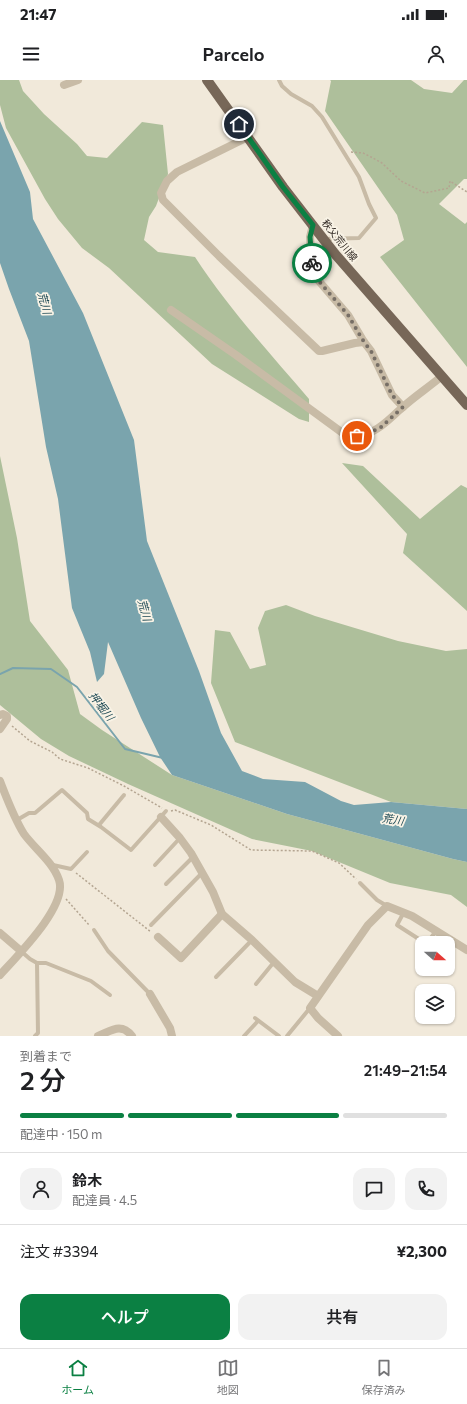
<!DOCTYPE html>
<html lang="ja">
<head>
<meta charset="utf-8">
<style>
  body { margin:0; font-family:Commissioner,"Noto Sans JP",sans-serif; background:#f2f2f2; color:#202124; height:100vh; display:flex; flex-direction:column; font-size:15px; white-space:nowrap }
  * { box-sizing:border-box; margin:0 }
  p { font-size:13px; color:#757577 }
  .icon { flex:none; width:22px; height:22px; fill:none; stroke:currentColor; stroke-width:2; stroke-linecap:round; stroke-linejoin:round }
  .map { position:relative; height:956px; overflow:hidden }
  .side { display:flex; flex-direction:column; background:#fff; flex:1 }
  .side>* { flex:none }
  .needle { width:26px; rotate:111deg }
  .tools { position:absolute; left:415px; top:856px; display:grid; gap:8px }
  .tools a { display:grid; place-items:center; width:40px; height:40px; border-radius:8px; background:#fff; box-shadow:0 1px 3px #0004; font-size:20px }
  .pin { position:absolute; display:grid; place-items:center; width:34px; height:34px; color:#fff; margin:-17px; border:2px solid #fff; border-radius:50%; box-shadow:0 1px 4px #0007 }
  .courier { position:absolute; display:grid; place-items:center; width:40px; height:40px; margin:-20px; border:3px solid #0b8043; border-radius:50%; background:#fff; color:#222; box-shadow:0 1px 5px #0007 }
  .headline em { font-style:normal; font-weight:600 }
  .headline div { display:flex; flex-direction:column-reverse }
  .headline { display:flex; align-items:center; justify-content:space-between; height:68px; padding:0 20px }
  h1 { font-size:26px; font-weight:600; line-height:30px }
  .bar { display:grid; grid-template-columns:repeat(4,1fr); gap:6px 4px; align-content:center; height:48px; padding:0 20px }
  .bar i { height:5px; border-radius:3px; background:#e0e0e0 }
  .bar .current { background:#0b8043 }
  .bar p { grid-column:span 4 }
  .line { display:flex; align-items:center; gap:10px; padding:0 20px; border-top:1px solid #e0e0e0 }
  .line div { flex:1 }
  .round { display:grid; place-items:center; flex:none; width:42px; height:42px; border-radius:12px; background:#f2f2f2 }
  .button { display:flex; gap:8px; margin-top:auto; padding:8px 20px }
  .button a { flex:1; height:46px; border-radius:12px; background:#0b8043; color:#fff; font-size:16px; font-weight:600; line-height:46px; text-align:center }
  .button a+a { background:#f2f2f2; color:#202124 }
  .status { display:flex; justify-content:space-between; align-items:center; height:28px; padding:0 20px; background:#fff; direction:ltr }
  .status svg { height:11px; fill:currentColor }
  header { display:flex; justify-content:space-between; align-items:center; height:52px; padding:0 20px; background:#fff; font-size:18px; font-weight:600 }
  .dock { display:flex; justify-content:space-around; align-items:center; height:56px; border-top:1px solid #e0e0e0; background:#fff; font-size:11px; color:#757577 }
  .dock a { display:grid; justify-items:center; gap:2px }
  .dock .current { color:#0b8043 }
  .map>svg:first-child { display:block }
  .green { fill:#aebf9b }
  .water { fill:#7aa4ad }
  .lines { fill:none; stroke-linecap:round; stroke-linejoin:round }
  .stream { stroke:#7aa4ad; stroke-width:2 }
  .path { stroke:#b4a591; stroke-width:1.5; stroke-dasharray:2 2; stroke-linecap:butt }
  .service { stroke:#c8bba6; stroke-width:4 }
  .minor { stroke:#c8bba6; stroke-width:8 }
  .primary { stroke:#776758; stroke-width:10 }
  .done { stroke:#776f66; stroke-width:4; stroke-dasharray:0 7.2 }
  .route { stroke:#0b8043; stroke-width:5 }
  .labels { text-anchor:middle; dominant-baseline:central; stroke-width:3.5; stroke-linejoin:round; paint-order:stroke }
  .street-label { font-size:10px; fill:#352d27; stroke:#f9f3e6 }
  .water-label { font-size:11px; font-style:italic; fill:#1e4a55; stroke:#f9f3e6 }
</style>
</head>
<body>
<div class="status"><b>21:47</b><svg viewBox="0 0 49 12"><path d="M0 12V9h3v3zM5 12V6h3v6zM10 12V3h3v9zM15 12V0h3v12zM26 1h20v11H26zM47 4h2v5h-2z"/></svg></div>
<header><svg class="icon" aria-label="menu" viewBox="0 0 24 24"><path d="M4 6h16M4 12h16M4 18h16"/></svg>Parcelo<svg class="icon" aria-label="person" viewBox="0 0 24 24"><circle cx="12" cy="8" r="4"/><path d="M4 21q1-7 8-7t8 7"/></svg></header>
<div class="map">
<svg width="467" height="956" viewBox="0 0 467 956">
  <rect width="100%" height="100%" fill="#f1e9da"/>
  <!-- green -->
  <g class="green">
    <path d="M0,0H19L23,11L44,34L77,64L87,76L107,78L142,42L163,45L168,94L156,126L149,137L144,160L158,172L195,177C228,228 270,273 309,319V342L299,339L212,284L109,188L82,168L58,139L45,119L6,48L0,25Z"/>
    <path d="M330,0H411L424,9L452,13L464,0H467V99H464L439,124L465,144L467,142V287L380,177L404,160L397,135L325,31L331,1Z"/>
    <path d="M0,376L17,458L30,541L68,590L80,634L102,650L172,695L287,734L453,779L467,782V827L451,815L390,803L312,771L252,759L128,704L69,676L41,659L0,625Z"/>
    <path d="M342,383L363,386L420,439L461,405L467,408V531L403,473L407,454Z"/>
    <path d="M286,525L315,536L398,561L446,571L467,569V729L391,722L235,662L211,603L215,550L230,552L250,589L266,585L258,548L265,531Z"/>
  </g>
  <!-- water -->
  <path class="water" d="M0,41L30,112L33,139L83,233L134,360L147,461L199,591L221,653L242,691L263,699L305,702L341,721L354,725L391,722L467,729V782L453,779L287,734L172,695L160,677L141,638L108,562L104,594L97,602L90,572L72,528L58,419L46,367L29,261L9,209L0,183Z"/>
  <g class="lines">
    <!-- stream -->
    <path class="stream" d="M0,594L13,588L51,589L77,607L125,669L163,678"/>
    <!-- path -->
    <g class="path">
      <path d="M351,72L363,73L371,77L382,83L401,101L425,113L449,108L450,101L467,112"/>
      <path d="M12,646L30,661L52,672L60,679L88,688L124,706L162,728"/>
      <path d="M171,731L175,730L211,745L251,770L312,771L339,783L356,799"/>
      <path d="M76,793L151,852"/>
      <path d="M66,819L90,846"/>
    </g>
    <!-- service -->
    <g class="service">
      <path d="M279,0L282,6L291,14L312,26L322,37L359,97L369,124L376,138L359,158L324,159"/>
      <path d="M17,740L29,733H35L62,710L87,733L88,739L101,747L131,770L166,731"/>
      <path d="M99,745L124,715"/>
      <path d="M53,785L71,789L87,772"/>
      <path d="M155,785L180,758"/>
      <path d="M360,803L377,820L387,826"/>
      <path d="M166,804L193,777"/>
      <path d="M404,832L397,845L425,863"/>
      <path d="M151,845L202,793"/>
      <path d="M94,850L108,871L150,914"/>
      <path d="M427,863L436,851"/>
      <path d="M22,872L30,879L37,883H46L91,901L110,915"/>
      <path d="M216,897L252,860"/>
      <path d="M256,904L274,882"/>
      <path d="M255,938L279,956"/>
      <path d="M35,956L38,953L37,883"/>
      <path d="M244,956L258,941"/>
      <path d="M287,956L310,928"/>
    </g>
    <!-- minor -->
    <g class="minor">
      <path d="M64,5L78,0"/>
      <path d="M248,57L177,92L167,101L161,113L163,120L219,176L319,271H322L355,263L364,262"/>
      <path d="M313,145L310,157L312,183L318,200L348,235L364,262L371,271L392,315L403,327"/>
      <path d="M171,230L236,275L344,354C375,358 382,345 403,327C415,316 429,307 442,296"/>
      <path d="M0,635L3,634L7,636V639L0,649"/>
      <path d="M0,701C7,719 14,738 24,754C35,769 53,782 59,800C68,826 17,876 0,895"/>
      <path d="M161,737L180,758L191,773L213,812L222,834L252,860L295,902L318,916"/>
      <path d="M0,853L21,871"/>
      <path d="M158,857L181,878L222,834"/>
      <path d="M150,914L170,948L172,956"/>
      <path d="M98,956C111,951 121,942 132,956"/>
      <path d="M338,956L318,938L310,928L368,845L387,826L412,836L467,870"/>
    </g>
    <!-- primary -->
    <path class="primary" d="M207,0L283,107L335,174L467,325"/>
  </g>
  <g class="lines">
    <!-- done -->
    <path class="done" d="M312,183L318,200L348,235L364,262L371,271L392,315L403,327L380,348L371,352L357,356"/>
    <!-- route -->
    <path class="route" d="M239,44L283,107L313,145L310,157L312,183"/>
  </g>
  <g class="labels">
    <!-- street labels -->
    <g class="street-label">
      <text transform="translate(340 160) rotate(51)">秩父荒川線</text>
    </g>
    <!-- water labels -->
    <g class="water-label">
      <text transform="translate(45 223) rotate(75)">荒川</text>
      <text transform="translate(145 530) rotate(74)">荒川</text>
      <text transform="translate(102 626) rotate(52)">押堀川</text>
      <text transform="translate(393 739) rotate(9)">荒川</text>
    </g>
  </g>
</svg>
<div class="tools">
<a><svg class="needle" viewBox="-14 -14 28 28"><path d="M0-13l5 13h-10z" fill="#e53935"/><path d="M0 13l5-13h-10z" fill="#757577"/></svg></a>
<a><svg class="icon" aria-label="layers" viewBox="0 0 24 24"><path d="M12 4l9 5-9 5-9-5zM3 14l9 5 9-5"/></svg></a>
</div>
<div class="pin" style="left:357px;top:356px;background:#ea580c"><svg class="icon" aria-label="bag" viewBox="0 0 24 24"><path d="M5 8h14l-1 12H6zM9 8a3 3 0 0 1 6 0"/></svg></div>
<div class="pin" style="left:239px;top:44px;background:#1f2937"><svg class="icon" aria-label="home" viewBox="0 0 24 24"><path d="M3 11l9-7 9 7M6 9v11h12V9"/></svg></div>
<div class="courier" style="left:312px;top:183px"><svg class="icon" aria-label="bike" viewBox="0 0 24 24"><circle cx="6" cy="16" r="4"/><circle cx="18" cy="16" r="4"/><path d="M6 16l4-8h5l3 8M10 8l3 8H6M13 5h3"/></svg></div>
</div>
<section class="side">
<div class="headline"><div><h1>2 分</h1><p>到着まで</p></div><em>21:49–21:54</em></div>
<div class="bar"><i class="current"></i><i class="current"></i><i class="current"></i><i></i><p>配達中 · 150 m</p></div>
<div class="line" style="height:72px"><a class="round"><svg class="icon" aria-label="person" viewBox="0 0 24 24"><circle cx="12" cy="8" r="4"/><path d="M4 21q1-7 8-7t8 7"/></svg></a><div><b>鈴木</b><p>配達員 · 4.5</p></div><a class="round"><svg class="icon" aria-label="chat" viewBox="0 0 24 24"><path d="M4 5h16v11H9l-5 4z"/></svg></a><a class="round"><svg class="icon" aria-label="phone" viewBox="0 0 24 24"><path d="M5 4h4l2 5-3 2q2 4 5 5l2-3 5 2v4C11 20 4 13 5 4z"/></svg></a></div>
<div class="line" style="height:52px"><div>注文 #3394</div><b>¥2,300</b></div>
<div class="button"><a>ヘルプ</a><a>共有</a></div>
</section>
<nav class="dock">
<a class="current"><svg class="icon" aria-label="home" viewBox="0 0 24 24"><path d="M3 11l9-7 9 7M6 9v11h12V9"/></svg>ホーム</a>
<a><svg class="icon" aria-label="map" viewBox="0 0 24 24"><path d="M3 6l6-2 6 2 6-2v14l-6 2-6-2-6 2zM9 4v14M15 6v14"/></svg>地図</a>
<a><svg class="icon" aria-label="saved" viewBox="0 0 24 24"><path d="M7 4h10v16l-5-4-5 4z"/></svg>保存済み</a>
</nav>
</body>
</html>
